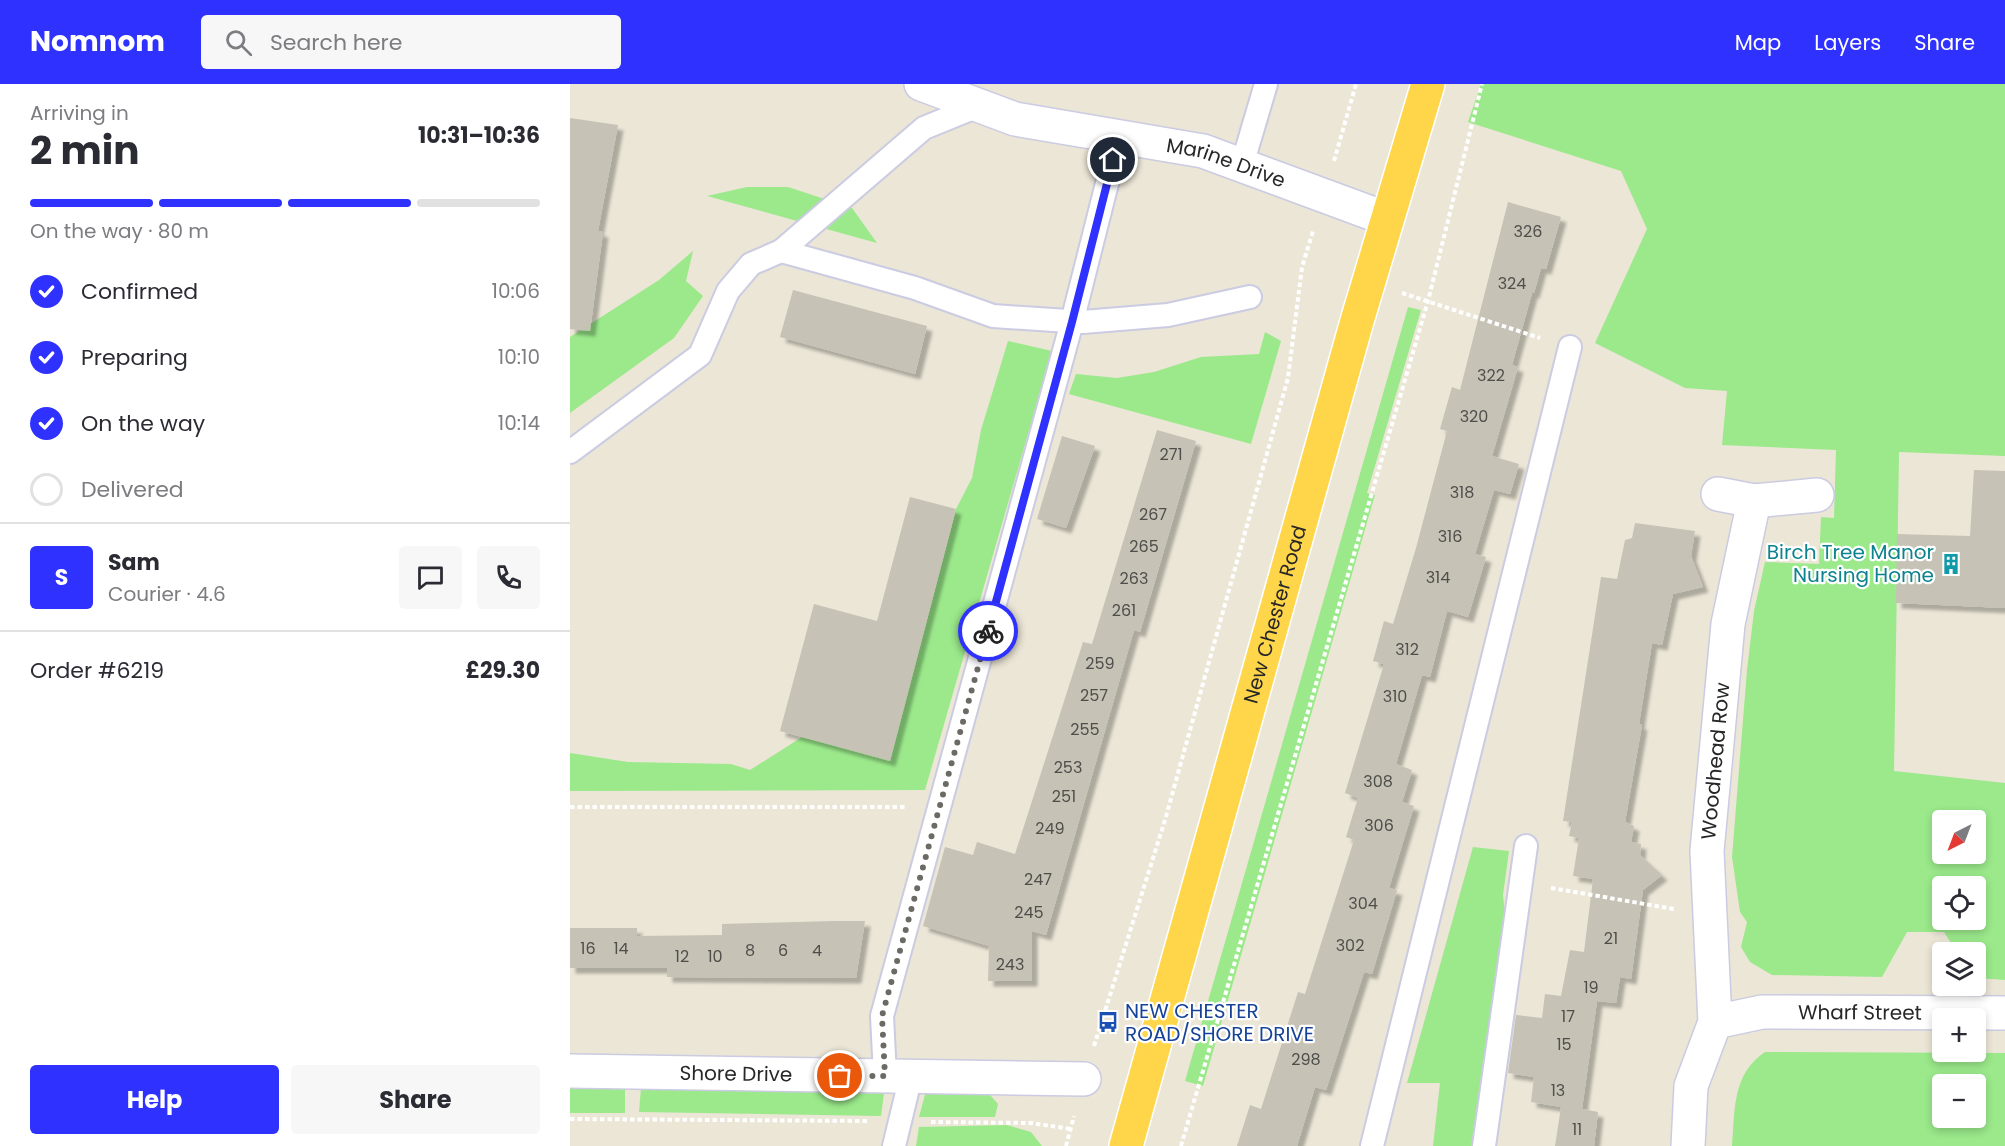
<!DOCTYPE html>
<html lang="en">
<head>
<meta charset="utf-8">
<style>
  body { margin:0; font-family:Poppins,sans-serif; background:#f7f7f7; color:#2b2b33; height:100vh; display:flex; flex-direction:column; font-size:22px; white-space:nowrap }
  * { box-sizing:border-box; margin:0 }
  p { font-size:20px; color:#7c7c81 }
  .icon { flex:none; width:33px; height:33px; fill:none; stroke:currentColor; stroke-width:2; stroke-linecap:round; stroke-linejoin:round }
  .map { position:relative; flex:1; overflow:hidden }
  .drawer { display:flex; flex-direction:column; background:#fff; width:570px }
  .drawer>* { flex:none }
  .needle { width:39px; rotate:222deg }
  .tools { position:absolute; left:1362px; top:726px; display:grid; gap:12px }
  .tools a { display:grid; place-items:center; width:54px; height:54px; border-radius:6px; background:#fff; box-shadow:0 3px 9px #0003; font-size:30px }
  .pin { position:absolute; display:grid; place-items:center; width:51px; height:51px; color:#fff; margin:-26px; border:3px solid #fff; border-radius:50%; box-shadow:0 2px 6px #0007 }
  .courier { position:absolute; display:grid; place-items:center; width:60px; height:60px; margin:-30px; border:4px solid #2f32ff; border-radius:50%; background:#fff; color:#222; box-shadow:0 2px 8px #0007 }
  .headline em { font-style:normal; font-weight:700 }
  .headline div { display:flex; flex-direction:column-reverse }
  .headline { display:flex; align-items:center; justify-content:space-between; height:102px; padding:0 30px }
  h1 { font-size:39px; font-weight:700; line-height:45px }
  .bar { display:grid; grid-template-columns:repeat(4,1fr); gap:9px 6px; align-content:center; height:72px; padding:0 30px }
  .bar i { height:8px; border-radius:4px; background:#e1e1e2 }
  .bar .selected { background:#2f32ff }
  .bar p { grid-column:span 4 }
  .line { display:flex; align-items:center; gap:15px; padding:0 30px; border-top:2px solid #e1e1e2 }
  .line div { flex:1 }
  .round { display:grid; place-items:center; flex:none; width:63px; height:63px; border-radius:6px; background:#f7f7f7 }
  ol { padding:0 30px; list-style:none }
  li { display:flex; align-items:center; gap:18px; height:66px }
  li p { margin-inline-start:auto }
  li .icon { padding:6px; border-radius:50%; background:#2f32ff; color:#fff; stroke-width:4 }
  li:last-child { color:#7c7c81 }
  li i { width:33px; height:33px; border:3px solid #e1e1e2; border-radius:50% }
  .action { display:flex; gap:12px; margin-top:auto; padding:12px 30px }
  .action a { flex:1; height:69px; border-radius:6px; background:#2f32ff; color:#fff; font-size:24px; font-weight:700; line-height:69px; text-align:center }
  .action a+a { background:#f7f7f7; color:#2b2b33 }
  header { display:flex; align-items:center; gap:36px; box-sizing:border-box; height:84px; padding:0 30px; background:#2f32ff; color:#fff }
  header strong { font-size:28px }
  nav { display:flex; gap:33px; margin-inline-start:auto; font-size:21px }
  .search { width:420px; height:54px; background:#f7f7f7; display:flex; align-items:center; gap:15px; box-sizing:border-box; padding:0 21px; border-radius:6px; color:#7c7c81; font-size:22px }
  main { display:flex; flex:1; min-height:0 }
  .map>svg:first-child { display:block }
  .green { fill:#9be98b; fill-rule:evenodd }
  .building { fill:#c6c2b6; filter:url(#shadow) }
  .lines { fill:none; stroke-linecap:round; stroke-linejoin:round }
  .service-casing { stroke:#cbcbe2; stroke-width:26 }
  .minor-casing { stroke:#cbcbe2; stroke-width:36 }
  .trunk-casing { stroke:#fff; stroke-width:36 }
  .path { stroke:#fff; stroke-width:4; stroke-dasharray:4.5 3; stroke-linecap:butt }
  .service { stroke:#fff; stroke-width:22 }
  .minor { stroke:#fff; stroke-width:33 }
  .trunk { stroke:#ffd64a; stroke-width:33 }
  .done { stroke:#6c6a64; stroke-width:6; stroke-dasharray:0 10.8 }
  .route { stroke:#2f32ff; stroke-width:8 }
  .labels { text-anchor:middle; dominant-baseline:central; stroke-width:4.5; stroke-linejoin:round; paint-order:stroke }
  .number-label { font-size:16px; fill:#4f4e4b }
  .street-label { font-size:20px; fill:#272727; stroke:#fff }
  .culture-label { font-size:20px; fill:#0d838f; stroke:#fff; text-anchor:end }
  .transit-label { font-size:20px; fill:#164399; stroke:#fff; text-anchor:start }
</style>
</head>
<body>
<header>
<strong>Nomnom</strong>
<div class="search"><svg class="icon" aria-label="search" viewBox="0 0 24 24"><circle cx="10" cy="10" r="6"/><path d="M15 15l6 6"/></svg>Search here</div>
<nav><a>Map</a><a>Layers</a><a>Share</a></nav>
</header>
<main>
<section class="drawer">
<div class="headline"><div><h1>2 min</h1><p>Arriving in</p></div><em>10:31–10:36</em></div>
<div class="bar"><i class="selected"></i><i class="selected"></i><i class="selected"></i><i></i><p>On the way · 80 m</p></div>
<ol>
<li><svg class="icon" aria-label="check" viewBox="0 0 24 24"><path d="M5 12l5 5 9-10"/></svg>Confirmed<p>10:06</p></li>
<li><svg class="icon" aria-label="check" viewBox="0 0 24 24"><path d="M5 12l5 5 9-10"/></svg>Preparing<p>10:10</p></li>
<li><svg class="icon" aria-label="check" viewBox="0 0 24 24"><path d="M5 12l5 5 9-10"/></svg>On the way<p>10:14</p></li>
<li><i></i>Delivered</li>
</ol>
<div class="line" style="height:108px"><b class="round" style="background:#2f32ff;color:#fff">S</b><div><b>Sam</b><p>Courier · 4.6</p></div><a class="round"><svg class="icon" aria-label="chat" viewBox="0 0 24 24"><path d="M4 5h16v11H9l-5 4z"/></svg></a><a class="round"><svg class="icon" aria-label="phone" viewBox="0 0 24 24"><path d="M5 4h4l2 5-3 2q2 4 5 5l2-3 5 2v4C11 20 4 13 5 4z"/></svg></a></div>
<div class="line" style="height:78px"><div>Order #6219</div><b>£29.30</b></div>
<div class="action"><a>Help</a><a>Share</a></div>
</section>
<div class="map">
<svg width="1435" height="1062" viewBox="0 0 1435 1062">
  <defs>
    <filter id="shadow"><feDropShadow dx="5.5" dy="5.5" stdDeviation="1.5" flood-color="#0004"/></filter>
  </defs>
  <rect width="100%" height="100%" fill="#ebe6d6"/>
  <!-- green -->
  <g class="green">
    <path d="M911,0H1435V372L1329,368L1324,687L1435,699V896L1406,894V868H1383V862L1374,848H1337L1312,893L1202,891L1180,878L1171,863L1177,838L1170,828L1162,773L1177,586L1184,527L1195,478L1249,480L1251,433L1264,434L1266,366L1152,361L1157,307L1115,304L1025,259L1077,145L1051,87L898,38ZM1372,736H1406V770H1372ZM1372,802H1406V836H1372Z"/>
    <path d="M177,103H218L282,124L307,159L137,112Z"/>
    <path d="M123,167L116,197L133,212L104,254L0,329V253L89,196Z"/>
    <path d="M838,223L851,226L797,409L805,411L633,1002L615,997Z"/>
    <path d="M695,248L711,257L681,360L499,310L506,290L547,294L584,288L631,273L689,270Z"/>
    <path d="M438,257L482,267L355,706L0,707V669L58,678L161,680L180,686L232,653L320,676L386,425L402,394L411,346Z"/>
    <path d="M903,763L939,767L933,811L935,829L904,1062H863L870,999H837Z"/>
    <path d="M1195,968L1435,969V1062H1162C1165,1026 1162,990 1195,968ZM1372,1000H1406V1034H1372Z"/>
    <path d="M0,1002L55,1003V1029H0Z"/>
    <path d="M301,1002L314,1009L311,1032L69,1028L71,1004Z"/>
    <path d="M357,1003H413L428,1020L425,1033H349Z"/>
    <path d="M437,1041L461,1048L472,1062H346L349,1043Z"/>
  </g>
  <!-- building -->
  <g class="building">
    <path d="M0,34L48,41L28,147L33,148L20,247L0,245Z"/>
    <path d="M938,118L991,133L976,185L971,184L964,209H962L942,281L948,283L922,372L949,380L940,410L924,406L905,470L916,473L898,533L877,527L860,593L852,591L826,680L842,686L832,718L844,722L819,804L827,806L802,890L794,888L756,1006L745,1003L727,1062H667L680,1021L691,1025L728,908L735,910L784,756L776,753L788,714L775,709L814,580L803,577L814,537L823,540L846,464L877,347L870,345L882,303L890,306Z"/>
    <path d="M223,206L357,242L345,290L210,253Z"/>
    <path d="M587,346L626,357L570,548L564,546L476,851L462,847V897H418L419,862L353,842L375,763L403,771L407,758L445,770L513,558L522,560Z"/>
    <path d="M492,352L525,362L496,444L467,435Z"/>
    <path d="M1404,386L1435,387V524L1326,519L1327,450L1400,452Z"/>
    <path d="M340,413L386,425L320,677L210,647L244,520L307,537Z"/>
    <path d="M1065,439L1125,447L1121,472L1133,503L1103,510L1092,561L1082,559L1069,640L1072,641L1055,738L1064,742L1061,758L1071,760L1070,771L1092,791L1073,806L1061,895L1050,893L1046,919L1027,917L1012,1025L1028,1028L1024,1062H985L991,1023L961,1018L964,993L938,989L946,931L972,934L975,910L991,912L1000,866L1014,868L1023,795L1003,792L1009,754L999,752L1002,738L993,737L1031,493L1047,495L1055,456L1062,454Z"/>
    <path d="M264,837H295L286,894L97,893V884H0V844H67V852L152,851V840Z"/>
  </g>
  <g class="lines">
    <defs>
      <g id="service">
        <path d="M672,81L696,0"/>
        <path d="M211,167L354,44L408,22"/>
        <path d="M0,368L130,271L158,207L181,180L211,167L345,204L423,232L513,238L598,231L680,213"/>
        <path d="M315,992L312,932L502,238L549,52"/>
        <path d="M324,1062L341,992"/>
        <path d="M802,1062L1000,263"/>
        <path d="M914,1062L956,762"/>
      </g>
      <g id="minor">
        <path id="s1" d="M351,0L445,35L633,67L817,135"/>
        <path d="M1148,410L1184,417L1247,411"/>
        <path id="s2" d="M1145,938L1192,928L1435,929"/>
        <path id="s3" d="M0,987L514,995"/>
        <path id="s4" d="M1118,1062L1121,1002L1145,938L1137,767L1158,540L1184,417"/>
      </g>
      <g id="trunk">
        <path id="s5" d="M556,1062L787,237L858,0"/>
      </g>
    </defs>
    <!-- service casing -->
    <use href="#service" class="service-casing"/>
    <!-- minor casing -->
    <use href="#minor" class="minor-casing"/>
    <!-- trunk casing -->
    <use href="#trunk" class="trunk-casing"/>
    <!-- path -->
    <g class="path">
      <path d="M764,77L786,0"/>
      <path d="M832,209L970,254"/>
      <path d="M0,723H336"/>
      <path d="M981,804L1104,825"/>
      <path d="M524,962L595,736L718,294L732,183L743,147"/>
      <path d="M0,1035L299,1037"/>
      <path d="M361,1038L461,1039L501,1045"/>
      <path d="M496,1062L504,1032"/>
      <path d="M611,1062L858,217L912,0"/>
    </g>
    <!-- service -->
    <use href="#service" class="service"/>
    <!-- minor -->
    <use href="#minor" class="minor"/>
    <!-- trunk -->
    <use href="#trunk" class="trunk"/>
  </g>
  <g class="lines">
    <!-- done -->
    <path class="done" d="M270,992H315L312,932L418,547"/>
    <!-- route -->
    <path class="route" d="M418,547L502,238L543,76"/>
  </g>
  <!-- icons -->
  <defs>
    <symbol id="building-bare" viewBox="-9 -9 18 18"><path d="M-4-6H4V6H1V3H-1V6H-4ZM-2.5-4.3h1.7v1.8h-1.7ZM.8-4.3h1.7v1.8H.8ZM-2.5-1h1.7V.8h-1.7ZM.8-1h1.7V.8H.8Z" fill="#0f9aa8" stroke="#fff" stroke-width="2.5" paint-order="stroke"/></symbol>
    <symbol id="bus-bare" viewBox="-9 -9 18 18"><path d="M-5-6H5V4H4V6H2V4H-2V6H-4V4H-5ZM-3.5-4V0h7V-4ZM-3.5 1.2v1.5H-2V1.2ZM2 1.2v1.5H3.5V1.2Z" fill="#1a4fb4" stroke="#fff" stroke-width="2.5" paint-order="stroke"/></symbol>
  </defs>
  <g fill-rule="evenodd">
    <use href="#building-bare" x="1366" y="465" width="30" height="30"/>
    <use href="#bus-bare" x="523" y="923" width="30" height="30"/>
  </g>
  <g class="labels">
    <!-- number labels -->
    <g class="number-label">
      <text x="958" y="147">326</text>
      <text x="942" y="199">324</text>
      <text x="921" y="291">322</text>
      <text x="904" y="332">320</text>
      <text x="601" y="370">271</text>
      <text x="892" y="408">318</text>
      <text x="583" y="430">267</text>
      <text x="880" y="452">316</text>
      <text x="574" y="462">265</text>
      <text x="868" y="493">314</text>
      <text x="564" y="494">263</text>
      <text x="554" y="526">261</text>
      <text x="837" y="565">312</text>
      <text x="530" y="579">259</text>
      <text x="524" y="611">257</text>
      <text x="825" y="612">310</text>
      <text x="515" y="645">255</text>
      <text x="498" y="683">253</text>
      <text x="808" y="697">308</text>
      <text x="494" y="712">251</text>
      <text x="809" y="741">306</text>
      <text x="480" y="744">249</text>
      <text x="468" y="795">247</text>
      <text x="793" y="819">304</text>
      <text x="459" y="828">245</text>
      <text x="1041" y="854">21</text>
      <text x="780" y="861">302</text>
      <text x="18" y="864">16</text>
      <text x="51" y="864">14</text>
      <text x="180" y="866">8</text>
      <text x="213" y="866">6</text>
      <text x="247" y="866">4</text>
      <text x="112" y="872">12</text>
      <text x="145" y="872">10</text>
      <text x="440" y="880">243</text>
      <text x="1021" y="903">19</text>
      <text x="998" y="932">17</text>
      <text x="994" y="960">15</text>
      <text x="736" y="975">298</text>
      <text x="988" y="1006">13</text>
      <text x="1007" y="1045">11</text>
    </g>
    <!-- street labels -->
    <g class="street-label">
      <text stroke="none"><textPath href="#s1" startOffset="316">Marine Drive</textPath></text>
      <text stroke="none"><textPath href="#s5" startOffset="552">New Chester Road</textPath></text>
      <text stroke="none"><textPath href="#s4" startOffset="390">Woodhead Row</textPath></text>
      <text stroke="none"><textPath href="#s2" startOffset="146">Wharf Street</textPath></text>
      <text stroke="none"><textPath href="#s3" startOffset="166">Shore Drive</textPath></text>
    </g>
    <!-- culture labels -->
    <g class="culture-label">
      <text x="1364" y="468">Birch Tree Manor<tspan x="1364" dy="23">Nursing Home</tspan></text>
    </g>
    <!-- transit labels -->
    <g class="transit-label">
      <text x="555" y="927">NEW CHESTER<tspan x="555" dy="23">ROAD/SHORE DRIVE</tspan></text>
    </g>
  </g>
</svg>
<div class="tools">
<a><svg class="needle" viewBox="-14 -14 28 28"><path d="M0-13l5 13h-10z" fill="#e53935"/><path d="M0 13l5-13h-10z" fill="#7c7c81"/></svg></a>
<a><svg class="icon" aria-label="locate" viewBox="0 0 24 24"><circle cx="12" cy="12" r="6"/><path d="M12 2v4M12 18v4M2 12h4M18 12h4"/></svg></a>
<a><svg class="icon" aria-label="layers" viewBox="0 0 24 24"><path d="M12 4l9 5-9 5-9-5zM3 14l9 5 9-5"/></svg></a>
<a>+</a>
<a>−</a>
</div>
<div class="pin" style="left:270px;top:992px;background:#ea580c"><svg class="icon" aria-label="bag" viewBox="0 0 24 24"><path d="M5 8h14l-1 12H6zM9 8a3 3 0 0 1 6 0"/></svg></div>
<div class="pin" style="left:543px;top:76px;background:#1f2937"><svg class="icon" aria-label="home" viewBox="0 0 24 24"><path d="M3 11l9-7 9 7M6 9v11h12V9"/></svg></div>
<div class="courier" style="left:418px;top:547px"><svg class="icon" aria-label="bike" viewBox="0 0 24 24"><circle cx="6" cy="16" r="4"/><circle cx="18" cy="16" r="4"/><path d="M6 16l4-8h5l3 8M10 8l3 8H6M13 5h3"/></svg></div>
</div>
</main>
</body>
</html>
